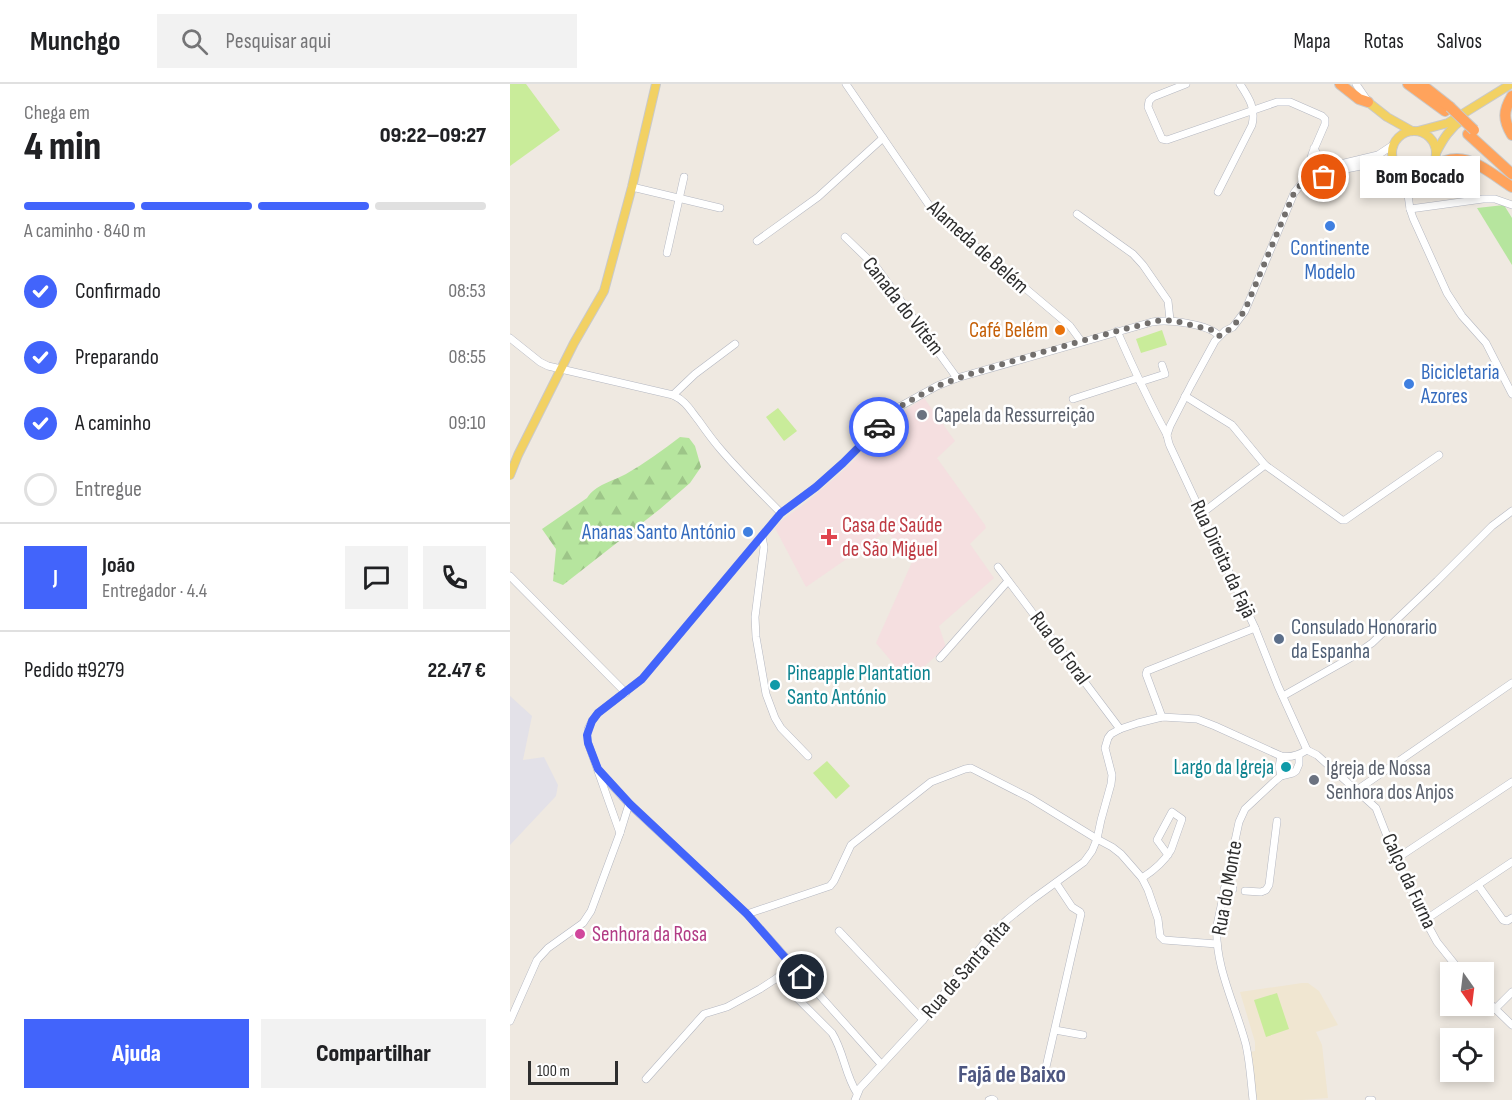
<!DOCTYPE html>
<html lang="pt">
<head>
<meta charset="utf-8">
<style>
  body { margin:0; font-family:"Sofia Sans Condensed",sans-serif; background:#f2f2f2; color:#202124; height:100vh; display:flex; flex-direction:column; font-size:22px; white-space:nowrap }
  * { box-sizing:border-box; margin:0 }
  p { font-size:20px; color:#757577 }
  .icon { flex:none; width:33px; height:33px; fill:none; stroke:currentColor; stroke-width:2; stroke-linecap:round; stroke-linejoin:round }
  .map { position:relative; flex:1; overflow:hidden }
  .side { display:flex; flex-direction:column; background:#fff; width:510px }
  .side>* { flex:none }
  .needle { width:39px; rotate:166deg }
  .buttons { position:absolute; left:930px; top:878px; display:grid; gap:12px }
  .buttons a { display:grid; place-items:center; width:54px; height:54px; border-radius:0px; background:#fff; box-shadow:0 3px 9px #0003; font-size:30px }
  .scale { position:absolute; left:18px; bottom:15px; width:90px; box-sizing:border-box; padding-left:6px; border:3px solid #2e2e2e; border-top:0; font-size:16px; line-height:21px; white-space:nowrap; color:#2e2e2e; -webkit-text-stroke:4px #fff; paint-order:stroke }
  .pin { position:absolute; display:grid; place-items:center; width:51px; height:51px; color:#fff; margin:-26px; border:3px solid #fff; border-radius:50%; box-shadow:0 2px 6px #0007 }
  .courier { position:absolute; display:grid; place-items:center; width:60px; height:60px; margin:-30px; border:4px solid #4264fb; border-radius:50%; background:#fff; color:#222; box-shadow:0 2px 8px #0007 }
  .bubble { position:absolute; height:42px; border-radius:0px; background:#fff; box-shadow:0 3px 9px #0003; font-size:20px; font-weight:800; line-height:42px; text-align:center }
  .headline em { font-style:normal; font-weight:800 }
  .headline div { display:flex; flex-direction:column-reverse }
  .headline { display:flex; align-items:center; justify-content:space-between; height:102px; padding:0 24px }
  h1 { font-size:39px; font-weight:800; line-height:45px }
  .bar { display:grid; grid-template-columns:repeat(4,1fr); gap:9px 6px; align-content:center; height:72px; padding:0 24px }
  .bar i { height:8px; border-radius:4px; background:#e0e0e0 }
  .bar .current { background:#4264fb }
  .bar p { grid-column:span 4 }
  .line { display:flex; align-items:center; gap:15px; padding:0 24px; border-top:2px solid #e0e0e0 }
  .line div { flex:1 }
  .round { display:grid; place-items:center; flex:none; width:63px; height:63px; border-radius:0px; background:#f2f2f2 }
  ol { padding:0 24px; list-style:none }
  li { display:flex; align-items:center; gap:18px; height:66px }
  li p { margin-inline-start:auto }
  li .icon { padding:6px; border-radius:50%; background:#4264fb; color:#fff; stroke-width:4 }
  li:last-child { color:#757577 }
  li i { width:33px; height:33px; border:3px solid #e0e0e0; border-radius:50% }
  .button { display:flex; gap:12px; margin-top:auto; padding:12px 24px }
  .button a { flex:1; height:69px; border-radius:0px; background:#4264fb; color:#fff; font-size:24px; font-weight:800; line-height:69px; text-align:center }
  .button a+a { background:#f2f2f2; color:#202124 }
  header { display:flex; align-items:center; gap:36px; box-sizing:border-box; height:84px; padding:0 30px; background:#fff; border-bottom:2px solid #e0e0e0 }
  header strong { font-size:28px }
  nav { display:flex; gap:33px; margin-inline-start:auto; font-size:21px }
  .search { width:420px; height:54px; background:#f2f2f2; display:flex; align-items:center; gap:15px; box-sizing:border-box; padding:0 21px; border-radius:0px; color:#757577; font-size:22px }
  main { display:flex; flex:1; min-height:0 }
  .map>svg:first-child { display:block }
  .industrial { fill:#e3e1e8 }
  .education { fill:#f0e6d1 }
  .medical { fill:#f5dfe0 }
  .grass { fill:#b6e59e }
  .forest { fill:url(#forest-firs) }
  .pitch { fill:#c9ec9a }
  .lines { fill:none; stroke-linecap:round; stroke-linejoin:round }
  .minor-casing { stroke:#b4b7c1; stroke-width:8 }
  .major-casing { stroke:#c9c9c9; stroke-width:10 }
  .highway-casing { stroke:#c9c9c9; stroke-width:12 }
  .minor { stroke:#fff; stroke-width:7 }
  .major { stroke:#f2d163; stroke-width:8 }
  .highway { stroke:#ffa35c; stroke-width:10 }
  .highway-bridge-casing { stroke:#c9c9c9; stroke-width:12; stroke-linecap:butt }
  .highway-bridge { stroke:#ffa35c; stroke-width:10 }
  .done { stroke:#726f6d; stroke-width:6; stroke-dasharray:0 10.8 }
  .route { stroke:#4264fb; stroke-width:8 }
  .shop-dot { fill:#3f7fe0; stroke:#fff; stroke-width:2 }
  .food-dot { fill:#e8710a; stroke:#fff; stroke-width:2 }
  .worship-dot { fill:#6b7280; stroke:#fff; stroke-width:2 }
  .health-dot { fill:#e0444e; stroke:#fff; stroke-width:2 }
  .service-dot { fill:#5c6f8a; stroke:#fff; stroke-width:2 }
  .culture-dot { fill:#0f9aa8; stroke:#fff; stroke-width:2 }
  .hotel-dot { fill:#d1479c; stroke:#fff; stroke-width:2 }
  .labels { text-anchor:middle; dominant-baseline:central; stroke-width:5; stroke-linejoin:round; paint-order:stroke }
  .street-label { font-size:21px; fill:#2e2e2e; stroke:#fff }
  .shop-label { font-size:21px; fill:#366cbe; stroke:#fff }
  .food-label { font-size:21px; fill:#c56008; stroke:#fff; text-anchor:end }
  .worship-label { font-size:21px; fill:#5b616d; stroke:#fff; text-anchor:start }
  .health-label { font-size:21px; fill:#be3a42; stroke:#fff; text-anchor:start }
  .service-label { font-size:21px; fill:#4e5e75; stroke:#fff; text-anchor:start }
  .culture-label { font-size:21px; fill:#0d838f; stroke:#fff; text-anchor:start }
  .hotel-label { font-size:21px; fill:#b23c85; stroke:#fff; text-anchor:start }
  .quarter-label { font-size:24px; font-weight:bold; fill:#4d5680; stroke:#fff }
</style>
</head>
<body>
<header>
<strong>Munchgo</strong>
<div class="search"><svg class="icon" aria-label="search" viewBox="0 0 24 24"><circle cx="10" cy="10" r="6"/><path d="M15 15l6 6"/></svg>Pesquisar aqui</div>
<nav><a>Mapa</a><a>Rotas</a><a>Salvos</a></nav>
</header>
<main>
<section class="side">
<div class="headline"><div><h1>4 min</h1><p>Chega em</p></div><em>09:22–09:27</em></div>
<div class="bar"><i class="current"></i><i class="current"></i><i class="current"></i><i></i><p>A caminho · 840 m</p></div>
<ol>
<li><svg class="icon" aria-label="check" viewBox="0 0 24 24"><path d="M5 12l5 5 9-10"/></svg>Confirmado<p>08:53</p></li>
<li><svg class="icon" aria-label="check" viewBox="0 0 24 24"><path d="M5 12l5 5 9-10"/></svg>Preparando<p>08:55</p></li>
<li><svg class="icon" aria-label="check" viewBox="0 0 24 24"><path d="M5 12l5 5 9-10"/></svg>A caminho<p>09:10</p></li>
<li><i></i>Entregue</li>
</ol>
<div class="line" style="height:108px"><b class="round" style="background:#4264fb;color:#fff">J</b><div><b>João</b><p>Entregador · 4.4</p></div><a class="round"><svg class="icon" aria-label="chat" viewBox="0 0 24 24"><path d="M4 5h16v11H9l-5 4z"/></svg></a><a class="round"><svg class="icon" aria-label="phone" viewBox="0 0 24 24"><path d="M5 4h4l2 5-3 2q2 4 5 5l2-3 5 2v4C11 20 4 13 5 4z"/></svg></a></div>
<div class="line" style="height:78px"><div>Pedido #9279</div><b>22.47 €</b></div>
<div class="button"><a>Ajuda</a><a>Compartilhar</a></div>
</section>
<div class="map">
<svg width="1002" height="1016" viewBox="0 0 1002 1016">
  <defs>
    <pattern id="forest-firs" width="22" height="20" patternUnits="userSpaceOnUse" patternTransform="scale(1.5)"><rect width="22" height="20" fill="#b6e59e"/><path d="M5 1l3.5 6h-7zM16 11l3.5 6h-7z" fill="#9dc588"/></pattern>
  </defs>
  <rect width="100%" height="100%" fill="#efe9e1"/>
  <!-- industrial -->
  <path class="industrial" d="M0,612L22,632L13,676L34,673L48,701L46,712L0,761Z"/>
  <!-- education -->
  <path class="education" d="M792,899H798L809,907L828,941L806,948L812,961L818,1014L793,1016H746L740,968L745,967V958L730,908Z"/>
  <!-- medical -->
  <path class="medical" d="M414,314L445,357L427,374L475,441L476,444L460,460L484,494L429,542L436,563L398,597L366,559L402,478L377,447L296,503L265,444L272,436L298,417L335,385L391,329Z"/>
  <!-- grass -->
  <path class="grass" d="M994,121L1002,134V181L967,124Z"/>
  <!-- forest -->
  <path class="forest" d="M170,353L179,354L185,362L191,383L180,399L150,425L53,501L43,497L46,465L32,445L77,414C85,401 103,397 116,390C135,379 153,366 170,353Z"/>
  <!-- pitch -->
  <g class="pitch">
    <path d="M0,0H16L50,46L0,82Z"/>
    <path d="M652,246L657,261L631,269L626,255Z"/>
    <path d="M268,324L287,347L274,357L256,333Z"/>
    <path d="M317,677L340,702L326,715L303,689Z"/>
    <path d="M767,909L779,945L756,953L744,916Z"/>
  </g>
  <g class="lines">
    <defs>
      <g id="minor">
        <path d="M336,0L421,124L431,133L560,242L571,257"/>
        <path d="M676,0L643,13L639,17L638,23L652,55L657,56L767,18H780L812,32L815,35V40L802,70L801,74L804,82"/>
        <path d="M846,0L857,16"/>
        <path d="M804,64L809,74L822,82L868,71L883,61"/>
        <circle cx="809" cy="87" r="7"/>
        <path d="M860,80L864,90"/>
        <path d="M890,86L898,111L900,125L903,134L937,209L952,232L976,259L1002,310"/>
        <path d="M816,89L876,77H883"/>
        <path d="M122,103L210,124"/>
        <path d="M708,108L742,41C746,24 739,14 730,0"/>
        <path d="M898,111L909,90"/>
        <path d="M900,125L973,115H985L1002,121"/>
        <path d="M567,130L623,170L633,181L658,217L660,236"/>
        <path d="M335,153L367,184L447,294"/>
        <path d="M247,157L308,113L373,54"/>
        <path d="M157,169L174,93"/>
        <path d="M607,247C622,281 638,316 656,349C658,353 658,358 660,362L745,544L768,602L797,666"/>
        <path d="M0,254L30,278L38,282L163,311C176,317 180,326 189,337C196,347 204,358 212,367C231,389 251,409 271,429"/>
        <path d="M630,298L655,290L652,281"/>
        <path d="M163,311L185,290L225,260"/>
        <path d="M675,312L722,341L755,381"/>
        <path d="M563,315L628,294"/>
        <path d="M657,351L660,342L681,301L705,257L715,247L723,243L735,227L784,109L792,99L803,92"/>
        <path d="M691,430L755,381L832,436H835L929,371"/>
        <path d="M252,453L254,463L245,533L246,553L256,610L265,634L271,644L298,672"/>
        <path d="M488,483L610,645"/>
        <path d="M0,492L116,609"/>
        <path d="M430,574L498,497"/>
        <path d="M773,612L842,573L862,559L927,497L982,442L1002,427"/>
        <path d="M652,633L636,590L637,587L745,544"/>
        <path d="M797,666L807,671L866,724L886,775L915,836L927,858L951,888"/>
        <path d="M771,672L769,683L771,692"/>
        <path d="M89,687L119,720L237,830L371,980"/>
        <path d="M847,706L1002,599"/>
        <path d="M119,720L110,749L78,659V645L82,637L88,629L132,595L271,429L306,403L333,379L389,323L427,302L447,294L642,238C658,235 699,240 709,252"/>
        <path d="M886,775L1002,698"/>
        <path d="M632,794C643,787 654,778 661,766L672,735L662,728L647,756L658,771"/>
        <path d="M968,801L993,836L997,837L1002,834"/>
        <path d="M714,805H723"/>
        <path d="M735,807L751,808L756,806L759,801L767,737"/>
        <path d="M237,830L320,802L324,797L341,761L421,698L455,685L461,684L520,714L587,755L602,763L611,770L632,794L638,806L648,835L650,852L654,856L707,860"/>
        <path d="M915,836L1002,778"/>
        <path d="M329,847L413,936"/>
        <path d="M267,894L322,949C334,968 335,991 347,1009"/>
        <path d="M974,914L1002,941"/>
        <path d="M985,925L1002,908"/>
        <path d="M0,937L27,876L38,864L73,839L81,827L110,749"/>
        <path d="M545,946L573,951"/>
        <path d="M536,983L571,830L570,828L562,823L546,799"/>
        <path d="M136,995L194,930L217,923L250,905L267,894L281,880"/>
        <path d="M345,1016L350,1004L413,936L480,852L498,835L523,815L574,778L582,767L587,755L591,736L601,700L602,691L595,664L598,654L601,650L610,645L628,639L652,633L687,635L705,642L771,672C781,674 789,671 797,666"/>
        <path d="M479,1016L482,1015L484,1016"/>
        <path d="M743,1016C741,998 740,979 736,961C726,922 704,882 707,841L729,738L735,725L765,697L771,692L783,689L786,687L789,680V671"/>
        <path d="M859,1016H862"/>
      </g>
      <g id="major">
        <path d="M858,18L877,33L902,47"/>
        <path d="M908,47L938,39L1001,0"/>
        <circle cx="904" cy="69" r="22"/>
        <path d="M926,69C933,55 940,44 953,35"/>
        <path d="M0,391L8,371L64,259L94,207L122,103L146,0"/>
      </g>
      <g id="highway">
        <path d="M830,0L849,15L858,18"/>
        <path d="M898,0L935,27"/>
        <path d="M911,0L940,23"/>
        <path d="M1002,12C993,27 993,36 1002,51"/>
        <path d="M958,50L1002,90"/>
        <path d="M919,84C928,79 937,75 947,75C966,75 986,93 1002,103"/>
      </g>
    </defs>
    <!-- minor casing -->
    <use href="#minor" class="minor-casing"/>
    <!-- major casing -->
    <use href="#major" class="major-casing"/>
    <!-- highway casing -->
    <use href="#highway" class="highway-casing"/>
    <!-- minor -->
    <use href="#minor" class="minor"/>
    <!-- major -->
    <use href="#major" class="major"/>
    <!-- highway -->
    <use href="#highway" class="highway"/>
    <defs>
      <path id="highway-bridge" d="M940,23L964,46"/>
    </defs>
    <!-- highway-bridge casing -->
    <use href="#highway-bridge" class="highway-bridge-casing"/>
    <!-- highway-bridge -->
    <use href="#highway-bridge" class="highway-bridge"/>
  </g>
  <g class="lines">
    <!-- done -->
    <path class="done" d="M369,343L389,323L427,302L460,290L526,270L607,247L651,236L665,237L702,246L705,248L709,252L723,243L735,226L784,109C789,101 795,97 803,92L808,95L814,93"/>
    <!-- route -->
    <path class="route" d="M292,893L237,830L120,720L88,685L78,659L77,651L82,637L88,629L132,595L271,429L306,403L333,379L369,343"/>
  </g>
  <!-- markers -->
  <g class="shop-dot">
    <circle cx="820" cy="142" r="6"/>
    <circle cx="899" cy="300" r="6"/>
    <circle cx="238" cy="448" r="6"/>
  </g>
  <circle class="food-dot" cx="550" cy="246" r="6"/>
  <g class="worship-dot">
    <circle cx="412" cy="331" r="6"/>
    <circle cx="804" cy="696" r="6"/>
  </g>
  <path class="health-dot" d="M316 444h6v6h6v6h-6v6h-6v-6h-6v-6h6z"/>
  <circle class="service-dot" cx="769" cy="555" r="6"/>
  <g class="culture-dot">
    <circle cx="265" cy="601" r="6"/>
    <circle cx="776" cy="683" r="6"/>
  </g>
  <circle class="hotel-dot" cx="70" cy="850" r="6"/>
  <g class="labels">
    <!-- street labels -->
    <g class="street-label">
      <text transform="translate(468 163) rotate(42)">Alameda de Belém</text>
      <text transform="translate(393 222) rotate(52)">Canada do Vitém</text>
      <text transform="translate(713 475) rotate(65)">Rua Direita da Fajã</text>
      <text transform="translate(550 564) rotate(53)">Rua do Foral</text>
      <text transform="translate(899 797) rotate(65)">Calço da Furna</text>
      <text transform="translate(717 804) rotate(-80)">Rua do Monte</text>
      <text transform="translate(456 885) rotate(-49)">Rua de Santa Rita</text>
    </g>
    <!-- shop labels -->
    <g class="shop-label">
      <text x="820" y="164">Continente<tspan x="820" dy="24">Modelo</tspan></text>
      <text x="911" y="288" text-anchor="start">Bicicletaria<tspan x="911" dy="24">Azores</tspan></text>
      <text x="226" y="448" text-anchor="end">Ananas Santo António</text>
    </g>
    <!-- food labels -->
    <g class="food-label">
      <text x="538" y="246">Café Belém</text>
    </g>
    <!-- worship labels -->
    <g class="worship-label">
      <text x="424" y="331">Capela da Ressurreição</text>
      <text x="816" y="684">Igreja de Nossa<tspan x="816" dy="24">Senhora dos Anjos</tspan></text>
    </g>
    <!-- health labels -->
    <g class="health-label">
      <text x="332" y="441">Casa de Saúde<tspan x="332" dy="24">de São Miguel</tspan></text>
    </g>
    <!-- service labels -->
    <g class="service-label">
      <text x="781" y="543">Consulado Honorario<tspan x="781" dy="24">da Espanha</tspan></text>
    </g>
    <!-- culture labels -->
    <g class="culture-label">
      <text x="277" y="589">Pineapple Plantation<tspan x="277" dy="24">Santo António</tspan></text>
      <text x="764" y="683" text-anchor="end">Largo da Igreja</text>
    </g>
    <!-- hotel labels -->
    <g class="hotel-label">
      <text x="82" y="850">Senhora da Rosa</text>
    </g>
    <!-- quarter labels -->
    <g class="quarter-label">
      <text x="502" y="990">Fajã de Baixo</text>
    </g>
  </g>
</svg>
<div class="buttons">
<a><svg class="needle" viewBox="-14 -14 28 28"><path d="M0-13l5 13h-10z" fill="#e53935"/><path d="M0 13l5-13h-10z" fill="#757577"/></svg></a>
<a><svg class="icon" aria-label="locate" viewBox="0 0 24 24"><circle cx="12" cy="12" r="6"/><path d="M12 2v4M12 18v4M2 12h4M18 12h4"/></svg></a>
</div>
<div class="scale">100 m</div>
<div class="pin" style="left:814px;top:93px;background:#ea580c"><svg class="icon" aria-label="bag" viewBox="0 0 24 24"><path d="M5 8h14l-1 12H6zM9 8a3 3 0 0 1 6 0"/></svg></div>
<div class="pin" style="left:292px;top:893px;background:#1f2937"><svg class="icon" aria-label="home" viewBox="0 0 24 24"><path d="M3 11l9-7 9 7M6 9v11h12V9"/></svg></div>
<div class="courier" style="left:369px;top:343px"><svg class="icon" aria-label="car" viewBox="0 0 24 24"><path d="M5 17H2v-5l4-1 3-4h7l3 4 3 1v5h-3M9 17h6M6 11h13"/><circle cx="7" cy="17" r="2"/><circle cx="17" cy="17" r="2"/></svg></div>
<div class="bubble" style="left:850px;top:72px;width:120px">Bom Bocado</div>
</div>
</main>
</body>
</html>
